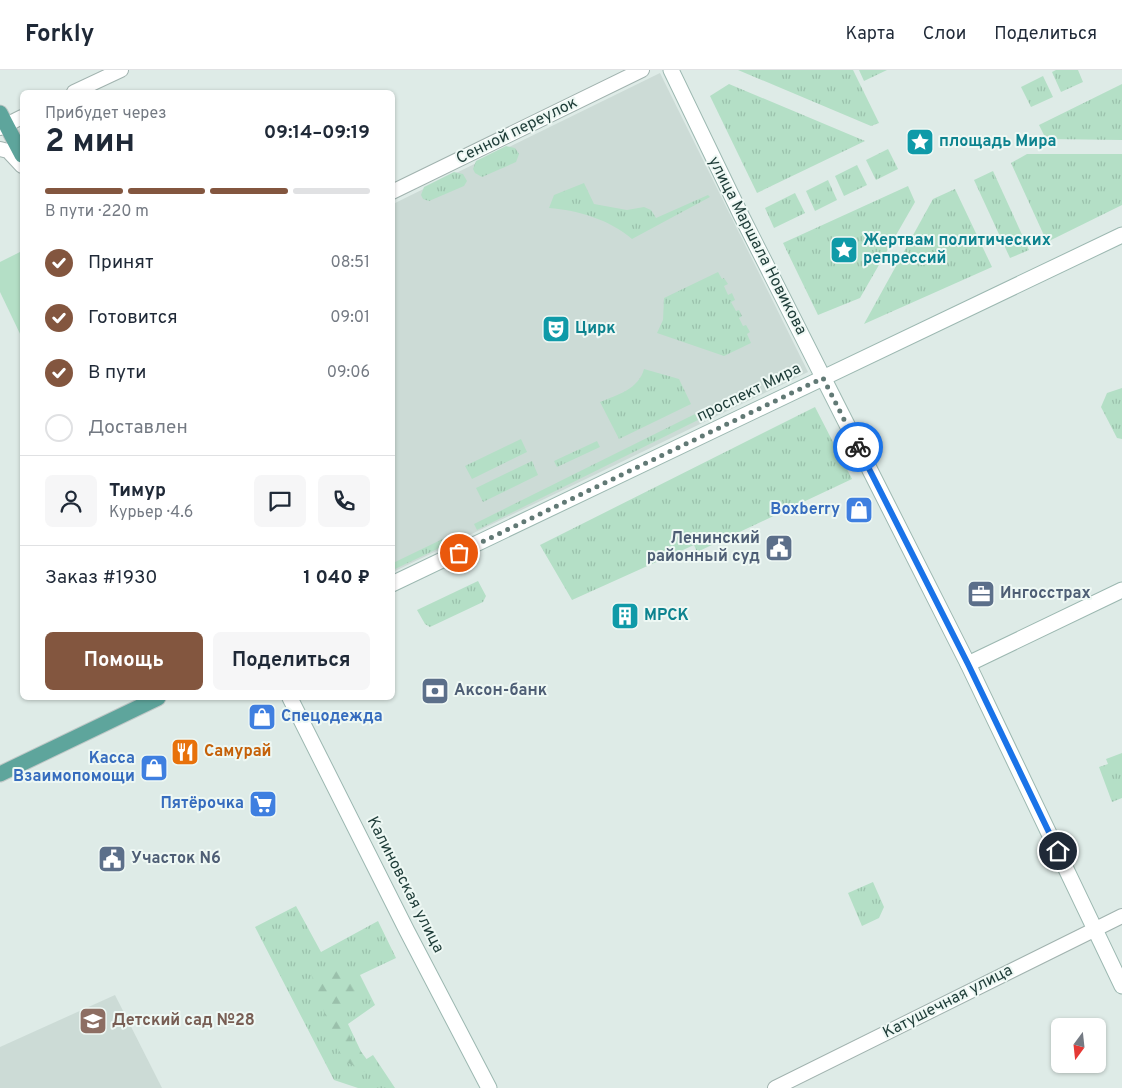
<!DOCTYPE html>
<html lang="ru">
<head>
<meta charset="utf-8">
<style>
  body { margin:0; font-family:Overpass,sans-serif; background:#f6f6f7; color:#1f2937; height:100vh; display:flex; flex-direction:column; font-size:19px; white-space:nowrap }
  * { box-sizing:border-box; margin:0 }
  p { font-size:16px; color:#747a83 }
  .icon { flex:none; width:28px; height:28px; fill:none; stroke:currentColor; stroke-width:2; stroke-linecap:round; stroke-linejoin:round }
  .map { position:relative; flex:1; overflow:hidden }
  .panel { position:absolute; left:20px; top:20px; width:375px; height:610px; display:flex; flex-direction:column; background:#fff; border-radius:8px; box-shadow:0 1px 4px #0004 }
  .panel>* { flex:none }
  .needle { width:32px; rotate:195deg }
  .fabs { position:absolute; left:1051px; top:948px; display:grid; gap:10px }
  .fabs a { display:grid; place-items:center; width:55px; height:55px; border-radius:8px; background:#fff; box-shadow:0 1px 4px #0004; font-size:25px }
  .pin { position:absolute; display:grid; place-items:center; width:42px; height:42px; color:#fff; margin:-21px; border:2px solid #fff; border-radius:50%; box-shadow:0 1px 5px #0007 }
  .courier { position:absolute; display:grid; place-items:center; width:50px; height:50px; margin:-25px; border:4px solid #1a73e8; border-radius:50%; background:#fff; color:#222; box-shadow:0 1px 6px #0007 }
  .overview em { font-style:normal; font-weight:700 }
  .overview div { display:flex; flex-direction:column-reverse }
  .overview { display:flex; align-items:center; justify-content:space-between; height:85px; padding:0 25px }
  h1 { font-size:32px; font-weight:700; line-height:38px }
  .bar { display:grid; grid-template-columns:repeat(4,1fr); gap:8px 5px; align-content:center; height:60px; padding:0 25px }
  .bar i { height:6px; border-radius:4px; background:#e0e1e3 }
  .bar .selected { background:#83563f }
  .bar p { grid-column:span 4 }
  .line { display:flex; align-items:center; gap:12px; padding:0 25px; border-top:1px solid #e0e1e3 }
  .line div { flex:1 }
  .round { display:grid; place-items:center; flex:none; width:52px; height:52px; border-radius:8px; background:#f6f6f7 }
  ol { padding:0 25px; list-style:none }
  li { display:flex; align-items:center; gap:15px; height:55px }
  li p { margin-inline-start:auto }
  li .icon { padding:5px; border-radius:50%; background:#83563f; color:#fff; stroke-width:4 }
  li:last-child { color:#747a83 }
  li i { width:28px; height:28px; border:2px solid #e0e1e3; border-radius:50% }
  .cta { display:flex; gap:10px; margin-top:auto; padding:10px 25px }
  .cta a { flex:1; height:58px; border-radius:8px; background:#83563f; color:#fff; font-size:20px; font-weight:700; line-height:58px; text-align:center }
  .cta a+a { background:#f6f6f7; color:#1f2937 }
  header { display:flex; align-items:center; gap:30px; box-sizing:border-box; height:70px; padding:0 25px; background:#fff; border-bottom:1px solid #e0e1e3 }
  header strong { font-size:24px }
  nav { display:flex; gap:28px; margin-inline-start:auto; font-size:18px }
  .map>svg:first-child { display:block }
  .built { fill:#ccdbd6 }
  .grass { fill:url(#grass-tufts) }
  .forest { fill:url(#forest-firs) }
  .pitch { fill:#b4dfc6 }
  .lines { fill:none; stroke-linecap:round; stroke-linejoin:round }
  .street-casing { stroke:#a1b3af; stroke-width:16 }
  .secondary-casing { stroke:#9cb8b1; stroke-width:17 }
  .primary-casing { stroke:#c0c8c7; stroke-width:17 }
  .street { stroke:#fff; stroke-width:14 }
  .secondary { stroke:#fff; stroke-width:15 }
  .primary { stroke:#5ea59c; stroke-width:15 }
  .done { stroke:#617975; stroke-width:5; stroke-dasharray:0 9 }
  .route { stroke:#1a73e8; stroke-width:6 }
  .labels { text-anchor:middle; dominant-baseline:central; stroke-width:4; stroke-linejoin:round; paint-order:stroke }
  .street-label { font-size:16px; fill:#1e3c38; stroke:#eef8f4 }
  .culture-label { font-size:16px; font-weight:bold; fill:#0d838f; stroke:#eef8f4; text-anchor:start }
  .shop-label { font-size:16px; font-weight:bold; fill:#366cbe; stroke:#eef8f4; text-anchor:end }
  .service-label { font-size:16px; font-weight:bold; fill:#4e5e75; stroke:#eef8f4; text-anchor:start }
  .food-label { font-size:16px; font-weight:bold; fill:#c56008; stroke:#eef8f4; text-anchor:start }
  .education-label { font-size:16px; font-weight:bold; fill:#785e54; stroke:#eef8f4; text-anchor:start }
</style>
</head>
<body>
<header>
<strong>Forkly</strong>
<nav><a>Карта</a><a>Слои</a><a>Поделиться</a></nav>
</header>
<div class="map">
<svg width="1122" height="1018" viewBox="0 0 1122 1018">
  <defs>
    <pattern id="grass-tufts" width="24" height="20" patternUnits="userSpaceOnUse" patternTransform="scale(1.25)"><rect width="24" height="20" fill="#b4dfc6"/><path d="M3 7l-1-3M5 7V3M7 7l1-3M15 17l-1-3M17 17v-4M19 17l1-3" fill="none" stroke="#9ac0ab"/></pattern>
    <pattern id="forest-firs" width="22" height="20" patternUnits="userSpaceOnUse" patternTransform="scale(1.25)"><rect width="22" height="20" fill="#b4dfc6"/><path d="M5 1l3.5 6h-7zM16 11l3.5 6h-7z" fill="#9ac0ab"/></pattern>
  </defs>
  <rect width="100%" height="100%" fill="#deebe7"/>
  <!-- built -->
  <g class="built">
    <path d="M660,3L808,302L393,502V134Z"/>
    <path d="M115,925L162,1018H0V977Z"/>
  </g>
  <!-- grass -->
  <g class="grass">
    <path d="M738,0H853L879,53L871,56Z"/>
    <path d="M859,0H887L864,11Z"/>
    <path d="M1056,0H1078L1083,12L1061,22L1052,2Z"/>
    <path d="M1043,6L1053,27L1031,37L1021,17Z"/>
    <path d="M729,14L865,71L757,123L710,26Z"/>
    <path d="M1122,14V70L1046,69L1039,55Z"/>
    <path d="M506,76L515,78L519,84L516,92L482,107L475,103L473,99L476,91Z"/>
    <path d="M888,79L898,99L876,110L866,90Z"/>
    <path d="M1027,84H1122V135L1047,172L1011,93Z"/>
    <path d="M857,95L867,115L844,126L835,106Z"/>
    <path d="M993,101L1029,180L1010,188L974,110Z"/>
    <path d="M454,102L463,104L467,111L464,116L429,131L423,129L421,125L424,117Z"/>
    <path d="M828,110L837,130L815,141L806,121Z"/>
    <path d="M584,113L594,134L627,140L644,137L651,140L656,148L708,125L710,127L632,169C610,150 578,140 549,138L554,125Z"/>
    <path d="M908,116L915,132L860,228L818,245L783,173Z"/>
    <path d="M955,119L992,197L864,254L933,129Z"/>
    <path d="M795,123L805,143L774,158L765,138Z"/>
    <path d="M718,202L722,209L724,208L728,214L724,216L728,225L732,223L735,230L731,232L736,241L739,240L742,246L739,248L743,256L746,255L750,262L747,264L751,273L724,286L657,263L663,250L664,228Z"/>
    <path d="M644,299L679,309L691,334L619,369L600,332C617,325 639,319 644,299Z"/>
    <path d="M1122,318V369L1117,368L1101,337L1107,323Z"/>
    <path d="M815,337L852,409L697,482L694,475L572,530L540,475Z"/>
    <path d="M695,344L698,350L477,460L474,454Z"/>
    <path d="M521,369L527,382L472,409L465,396Z"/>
    <path d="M597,371L600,377L557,397L554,391Z"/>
    <path d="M532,391L538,405L483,432L476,418Z"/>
    <path d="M451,465L454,471L393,500V493Z"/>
    <path d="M478,511L486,526L483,532L430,557L425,554L417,540Z"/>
    <path d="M1122,683V728L1112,732L1099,697L1108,694L1106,689Z"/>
    <path d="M873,812L884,837L879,848L862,856L848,823Z"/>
    <path d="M296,836L321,882L378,851L396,888L360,905L375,935L348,954L365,990L373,985L395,1018H358L334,1010L255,857Z"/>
  </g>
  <!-- forest -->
  <path class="forest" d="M317,897L340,899L358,918L356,932L342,933L350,967L371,995L365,1002L343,990L332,965L311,904Z"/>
  <!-- pitch -->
  <path class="pitch" d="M22,181V268L0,222V192Z"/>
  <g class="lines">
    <defs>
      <g id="street">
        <path d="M74,22L121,0"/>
        <path d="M0,58L22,47"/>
        <path d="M0,79L8,81L22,96"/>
        <path d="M392,122L642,0"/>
        <path d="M775,1018L1122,846"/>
      </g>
      <g id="secondary">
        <path d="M671,0L740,143L968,594L1122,916"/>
        <path d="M392,514L1122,165"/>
        <path d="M968,594L1122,520"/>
        <path d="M290,628L407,861L489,1018"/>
      </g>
      <g id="primary">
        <path d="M0,43L22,85"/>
        <path d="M0,704L158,628"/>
      </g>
    </defs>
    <!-- street casing -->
    <use href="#street" class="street-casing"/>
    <!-- secondary casing -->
    <use href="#secondary" class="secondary-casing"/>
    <!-- primary casing -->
    <use href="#primary" class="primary-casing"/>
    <!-- street -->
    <use href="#street" class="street"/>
    <!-- secondary -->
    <use href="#secondary" class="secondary"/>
    <!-- primary -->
    <use href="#primary" class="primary"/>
  </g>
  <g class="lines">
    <!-- done -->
    <path class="done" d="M459,483L823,308L858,377"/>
    <!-- route -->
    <path class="route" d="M858,377L968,594L1058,781"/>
  </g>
  <!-- icons -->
  <defs>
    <symbol id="sight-square" viewBox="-11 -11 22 22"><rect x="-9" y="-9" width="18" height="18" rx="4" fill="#0f9aa8" stroke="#eef8f4"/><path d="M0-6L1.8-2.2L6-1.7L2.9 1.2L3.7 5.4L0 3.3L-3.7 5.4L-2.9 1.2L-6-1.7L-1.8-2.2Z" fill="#fff"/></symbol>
    <symbol id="theatre-square" viewBox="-11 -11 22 22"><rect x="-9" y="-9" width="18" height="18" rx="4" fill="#0f9aa8" stroke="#eef8f4"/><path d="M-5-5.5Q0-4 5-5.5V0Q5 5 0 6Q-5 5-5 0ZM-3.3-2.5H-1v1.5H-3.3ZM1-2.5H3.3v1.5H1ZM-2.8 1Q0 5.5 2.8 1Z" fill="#fff"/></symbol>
    <symbol id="shop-square" viewBox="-11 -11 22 22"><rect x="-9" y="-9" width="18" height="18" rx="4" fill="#3f7fe0" stroke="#eef8f4"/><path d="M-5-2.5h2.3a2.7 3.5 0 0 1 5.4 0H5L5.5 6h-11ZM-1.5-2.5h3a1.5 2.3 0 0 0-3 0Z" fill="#fff"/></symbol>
    <symbol id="civic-square" viewBox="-11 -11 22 22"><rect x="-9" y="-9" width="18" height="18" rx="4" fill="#5c6f8a" stroke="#eef8f4"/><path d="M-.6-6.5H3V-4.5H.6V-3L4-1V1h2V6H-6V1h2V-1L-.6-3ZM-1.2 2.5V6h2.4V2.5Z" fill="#fff"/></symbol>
    <symbol id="office-square" viewBox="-11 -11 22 22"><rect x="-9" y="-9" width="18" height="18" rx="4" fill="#5c6f8a" stroke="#eef8f4"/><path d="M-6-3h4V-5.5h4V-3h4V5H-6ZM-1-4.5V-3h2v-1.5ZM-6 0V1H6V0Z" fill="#fff"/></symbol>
    <symbol id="building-square" viewBox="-11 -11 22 22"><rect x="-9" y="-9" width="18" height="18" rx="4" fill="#0f9aa8" stroke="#eef8f4"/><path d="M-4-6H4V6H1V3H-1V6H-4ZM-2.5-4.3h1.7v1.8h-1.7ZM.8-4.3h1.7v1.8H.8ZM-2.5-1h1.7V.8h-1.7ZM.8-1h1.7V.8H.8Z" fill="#fff"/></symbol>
    <symbol id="bank-square" viewBox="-11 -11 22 22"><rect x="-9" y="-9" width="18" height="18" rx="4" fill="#5c6f8a" stroke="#eef8f4"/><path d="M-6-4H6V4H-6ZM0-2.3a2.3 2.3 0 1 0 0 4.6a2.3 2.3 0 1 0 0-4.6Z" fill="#fff"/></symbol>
    <symbol id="restaurant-square" viewBox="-11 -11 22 22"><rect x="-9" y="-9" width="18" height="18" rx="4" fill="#e8710a" stroke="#eef8f4"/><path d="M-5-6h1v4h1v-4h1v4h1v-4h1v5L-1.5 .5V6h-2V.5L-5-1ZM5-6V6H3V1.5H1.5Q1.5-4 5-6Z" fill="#fff"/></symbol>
    <symbol id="supermarket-square" viewBox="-11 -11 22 22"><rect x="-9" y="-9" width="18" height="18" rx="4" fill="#3f7fe0" stroke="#eef8f4"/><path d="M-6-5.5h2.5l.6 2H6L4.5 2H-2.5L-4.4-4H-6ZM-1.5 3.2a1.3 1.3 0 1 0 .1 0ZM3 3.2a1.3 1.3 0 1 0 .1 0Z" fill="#fff"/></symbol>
    <symbol id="school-square" viewBox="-11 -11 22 22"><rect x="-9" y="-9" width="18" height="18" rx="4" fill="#8d6e63" stroke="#eef8f4"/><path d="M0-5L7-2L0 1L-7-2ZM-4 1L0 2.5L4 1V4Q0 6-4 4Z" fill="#fff"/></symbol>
  </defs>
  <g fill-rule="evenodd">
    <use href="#sight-square" x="904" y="56" width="32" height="32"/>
    <use href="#sight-square" x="828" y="164" width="32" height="32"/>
    <use href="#theatre-square" x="540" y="243" width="32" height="32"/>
    <use href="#shop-square" x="843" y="424" width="32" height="32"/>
    <use href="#civic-square" x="763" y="462" width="32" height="32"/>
    <use href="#office-square" x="965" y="508" width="32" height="32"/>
    <use href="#building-square" x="609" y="530" width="32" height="32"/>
    <use href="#bank-square" x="419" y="605" width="32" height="32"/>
    <use href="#shop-square" x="246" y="631" width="32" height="32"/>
    <use href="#restaurant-square" x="169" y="666" width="32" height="32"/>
    <use href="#shop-square" x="138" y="682" width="32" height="32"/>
    <use href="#supermarket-square" x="247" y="718" width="32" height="32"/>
    <use href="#civic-square" x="96" y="773" width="32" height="32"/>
    <use href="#school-square" x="77" y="935" width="32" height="32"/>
  </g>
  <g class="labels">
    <!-- street labels -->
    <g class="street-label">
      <text transform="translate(517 61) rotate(-26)">Сенной переулок</text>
      <text transform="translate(757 176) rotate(63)">улица Маршала Новикова</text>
      <text transform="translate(749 323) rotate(-26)">проспект Мира</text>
      <text transform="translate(405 815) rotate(63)">Калиновская улица</text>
      <text transform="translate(948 932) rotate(-27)">Катушечная улица</text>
    </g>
    <!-- culture labels -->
    <g class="culture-label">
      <text x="939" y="72">площадь Мира</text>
      <text x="863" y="171">Жертвам политических<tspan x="863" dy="18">репрессий</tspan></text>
      <text x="575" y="259">Цирк</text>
      <text x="644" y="546">МРСК</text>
    </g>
    <!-- shop labels -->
    <g class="shop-label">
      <text x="840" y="440">Boxberry</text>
      <text x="281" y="647" text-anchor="start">Спецодежда</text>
      <text x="135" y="689">Касса<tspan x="135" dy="18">Взаимопомощи</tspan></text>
      <text x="244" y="734">Пятёрочка</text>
    </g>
    <!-- service labels -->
    <g class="service-label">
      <text x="760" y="469" text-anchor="end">Ленинский<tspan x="760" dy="18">районный суд</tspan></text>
      <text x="1000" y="524">Ингосстрах</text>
      <text x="454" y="621">Аксон-банк</text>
      <text x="131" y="789">Участок N6</text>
    </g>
    <!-- food labels -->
    <g class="food-label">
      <text x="204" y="682">Самурай</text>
    </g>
    <!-- education labels -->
    <g class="education-label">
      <text x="112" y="951">Детский сад №28</text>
    </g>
  </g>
</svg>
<div class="fabs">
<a><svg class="needle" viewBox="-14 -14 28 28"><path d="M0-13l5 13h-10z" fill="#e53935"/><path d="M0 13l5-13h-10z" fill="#747a83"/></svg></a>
</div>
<div class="pin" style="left:459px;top:483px;background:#ea580c"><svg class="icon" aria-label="bag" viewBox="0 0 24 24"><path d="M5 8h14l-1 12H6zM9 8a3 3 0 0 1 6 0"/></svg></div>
<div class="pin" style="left:1058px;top:781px;background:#1f2937"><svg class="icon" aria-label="home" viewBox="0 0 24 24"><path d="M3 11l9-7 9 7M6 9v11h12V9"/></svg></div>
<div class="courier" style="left:858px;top:377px"><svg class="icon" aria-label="bike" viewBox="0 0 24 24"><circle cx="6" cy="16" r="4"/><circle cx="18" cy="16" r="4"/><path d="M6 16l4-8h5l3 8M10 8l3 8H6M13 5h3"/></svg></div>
<section class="panel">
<div class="overview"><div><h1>2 мин</h1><p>Прибудет через</p></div><em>09:14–09:19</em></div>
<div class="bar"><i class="selected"></i><i class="selected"></i><i class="selected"></i><i></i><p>В пути · 220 m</p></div>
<ol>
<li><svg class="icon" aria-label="check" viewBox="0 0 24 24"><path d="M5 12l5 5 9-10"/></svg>Принят<p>08:51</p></li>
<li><svg class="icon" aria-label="check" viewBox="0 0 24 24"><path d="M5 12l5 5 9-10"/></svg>Готовится<p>09:01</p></li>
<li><svg class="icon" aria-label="check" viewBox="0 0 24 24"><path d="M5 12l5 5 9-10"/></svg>В пути<p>09:06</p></li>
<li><i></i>Доставлен</li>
</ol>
<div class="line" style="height:90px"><a class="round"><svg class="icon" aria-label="person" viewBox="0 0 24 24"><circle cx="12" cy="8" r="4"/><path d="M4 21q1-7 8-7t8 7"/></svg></a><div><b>Тимур</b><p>Курьер · 4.6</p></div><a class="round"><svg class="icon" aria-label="chat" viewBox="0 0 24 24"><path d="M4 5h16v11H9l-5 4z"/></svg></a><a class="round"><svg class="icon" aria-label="phone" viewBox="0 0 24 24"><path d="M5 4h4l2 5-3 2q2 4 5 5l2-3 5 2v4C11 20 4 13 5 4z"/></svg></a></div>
<div class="line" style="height:65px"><div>Заказ #1930</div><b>1 040 ₽</b></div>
<div class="cta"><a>Помощь</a><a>Поделиться</a></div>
</section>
</div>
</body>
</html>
